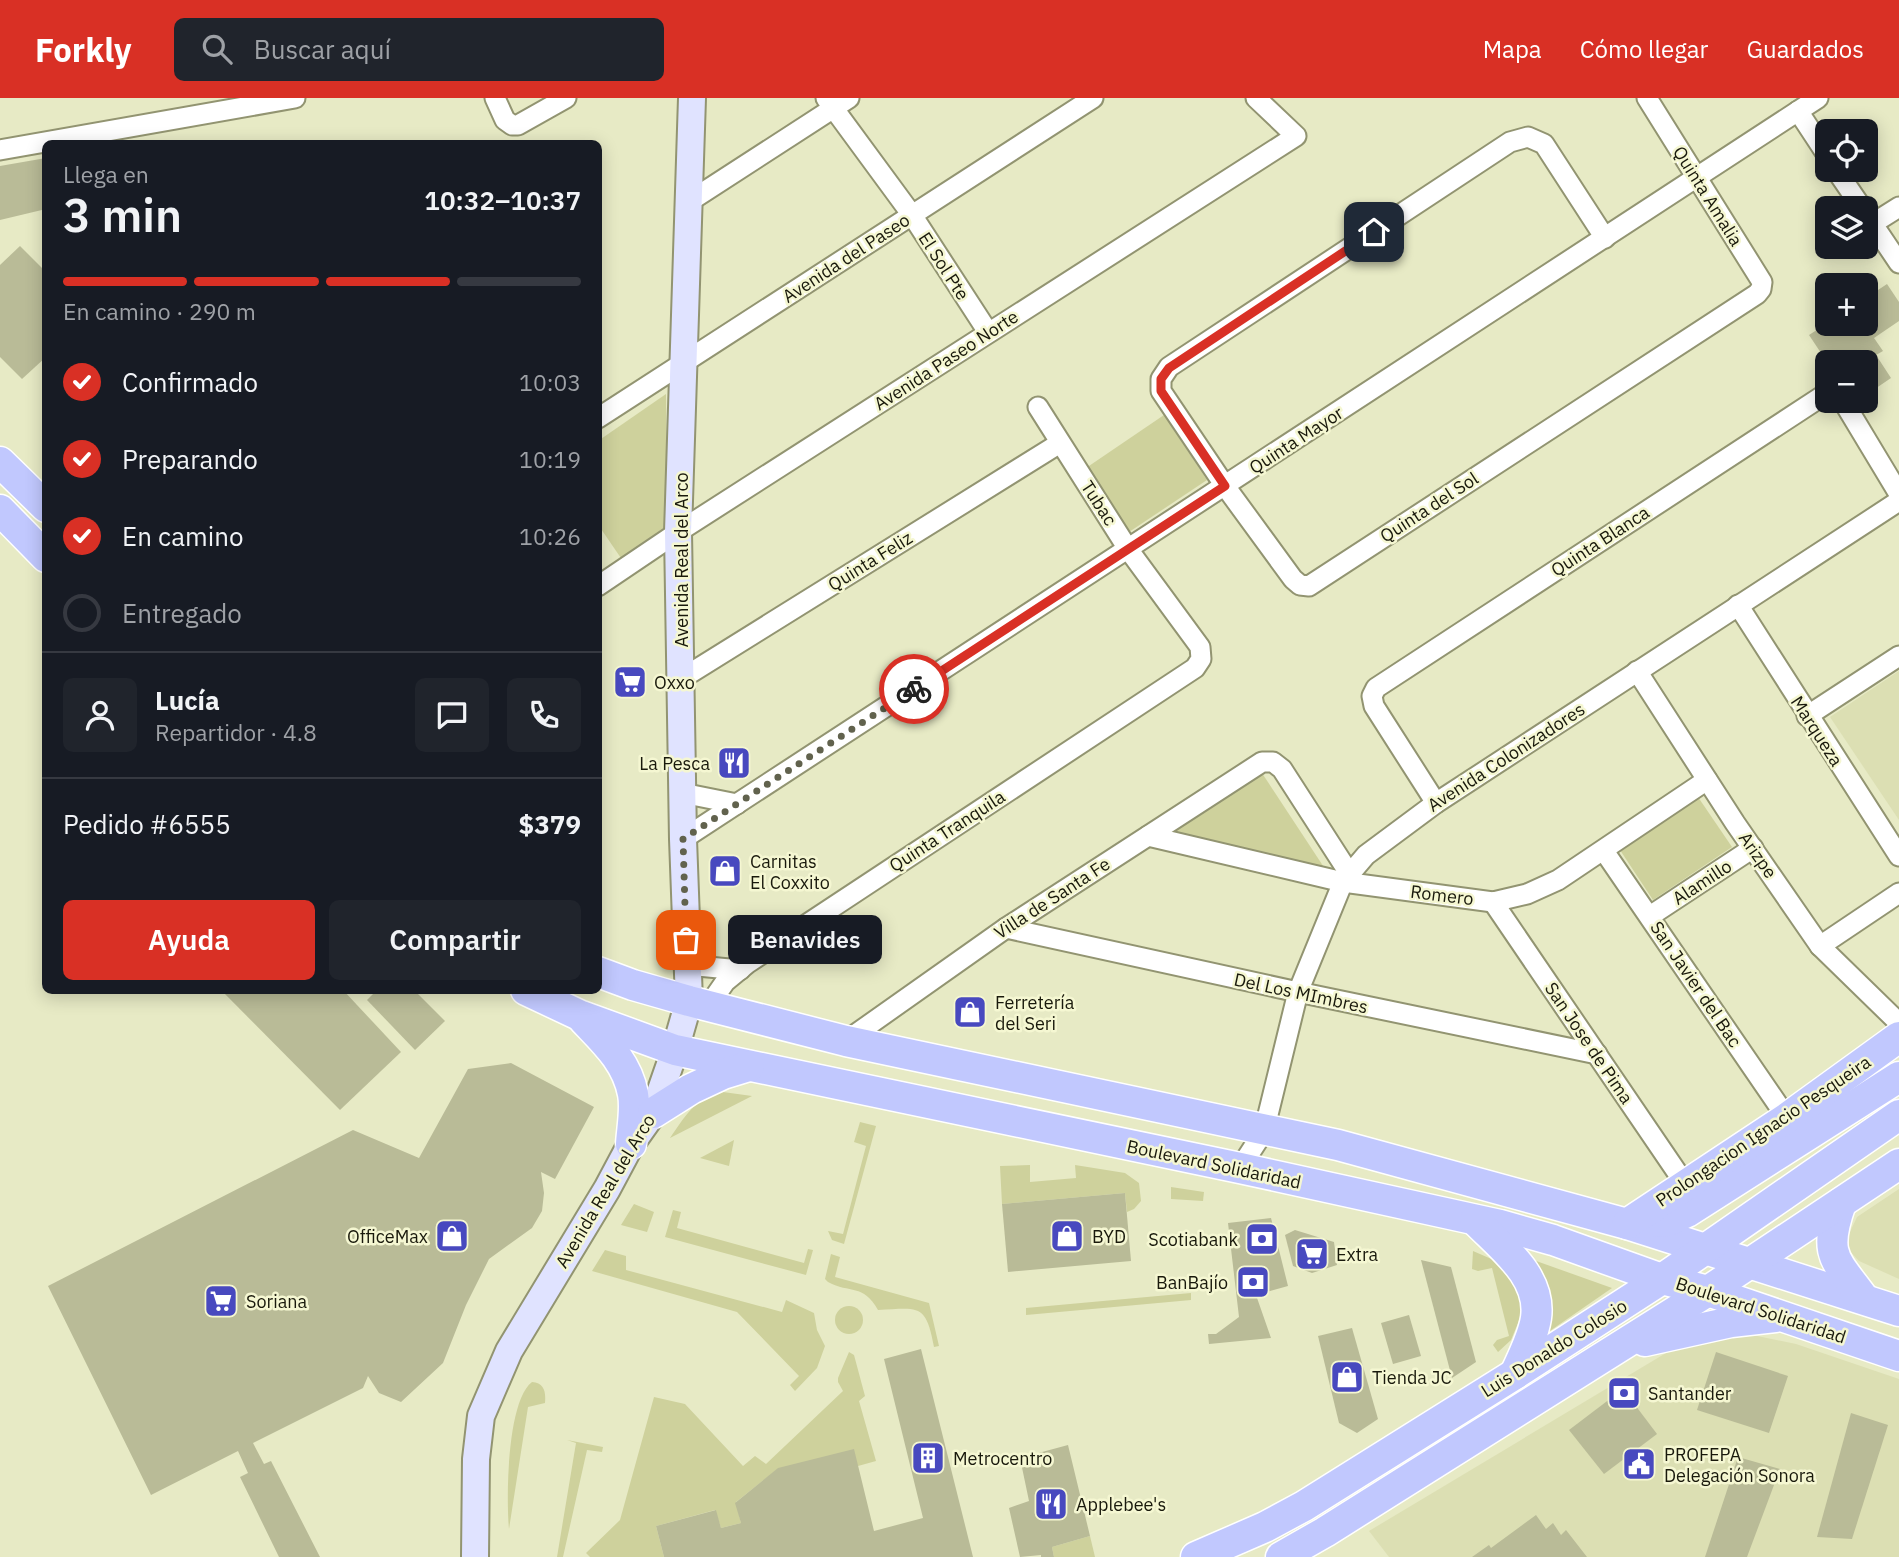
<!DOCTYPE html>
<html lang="es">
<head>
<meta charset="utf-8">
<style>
  body { margin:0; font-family:"IBM Plex Sans",sans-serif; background:#20242c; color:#f1f3f6; height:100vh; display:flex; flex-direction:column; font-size:26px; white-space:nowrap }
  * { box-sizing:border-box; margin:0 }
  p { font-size:23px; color:#9ea1a6 }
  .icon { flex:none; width:38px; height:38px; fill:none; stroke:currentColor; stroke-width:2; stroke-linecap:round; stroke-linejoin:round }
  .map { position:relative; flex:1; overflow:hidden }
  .panel { position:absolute; left:42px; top:42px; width:560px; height:854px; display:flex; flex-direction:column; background:#171b24; border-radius:10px; box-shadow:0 4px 18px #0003 }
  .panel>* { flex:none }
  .buttons { position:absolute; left:1815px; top:21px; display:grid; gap:14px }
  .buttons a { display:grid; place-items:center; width:63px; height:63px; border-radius:10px; background:#171b24; box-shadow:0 4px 18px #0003; font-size:35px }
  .pin { position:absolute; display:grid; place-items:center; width:60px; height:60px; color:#fff; margin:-30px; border-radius:14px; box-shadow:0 4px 10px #0006 }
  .courier { position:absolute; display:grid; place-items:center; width:70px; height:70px; margin:-35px; border:5px solid #d93025; border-radius:50%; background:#fff; color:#222; box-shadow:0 2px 9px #0007 }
  .bubble { position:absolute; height:49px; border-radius:10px; background:#171b24; box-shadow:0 4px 18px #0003; font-size:23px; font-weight:600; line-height:49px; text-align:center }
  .summary em { font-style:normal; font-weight:600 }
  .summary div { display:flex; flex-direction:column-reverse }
  .summary { display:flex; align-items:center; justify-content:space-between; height:119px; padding:0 21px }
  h1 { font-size:46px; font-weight:600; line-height:52px }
  .bar { display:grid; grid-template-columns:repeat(4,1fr); gap:10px 7px; align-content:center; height:84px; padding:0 21px }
  .bar i { height:9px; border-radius:5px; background:#363941 }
  .bar .selected { background:#d93025 }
  .bar p { grid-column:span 4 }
  .line { display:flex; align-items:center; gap:18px; padding:0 21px; border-top:2px solid #363941 }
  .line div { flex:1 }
  .round { display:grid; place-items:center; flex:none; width:74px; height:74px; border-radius:10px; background:#20242c }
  ol { padding:0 21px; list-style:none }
  li { display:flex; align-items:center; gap:21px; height:77px }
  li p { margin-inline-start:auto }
  li .icon { padding:7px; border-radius:50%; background:#d93025; color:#fff; stroke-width:4 }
  li:last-child { color:#9ea1a6 }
  li i { width:38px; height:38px; border:4px solid #363941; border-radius:50% }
  .action { display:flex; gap:14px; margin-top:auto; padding:14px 21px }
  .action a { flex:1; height:80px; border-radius:10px; background:#d93025; color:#fff; font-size:28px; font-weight:600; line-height:80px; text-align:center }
  .action a+a { background:#20242c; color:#f1f3f6 }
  header { display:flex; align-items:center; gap:42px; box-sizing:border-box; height:98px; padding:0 35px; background:#d93025; color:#fff }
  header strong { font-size:33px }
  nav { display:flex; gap:38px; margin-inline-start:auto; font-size:24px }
  .search { width:490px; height:63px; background:#20242c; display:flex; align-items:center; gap:18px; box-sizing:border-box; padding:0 24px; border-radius:10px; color:#9ea1a6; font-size:26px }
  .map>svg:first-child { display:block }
  .built { fill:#dcdfb3 }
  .green { fill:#ced19c }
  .building { fill:#b9bb97 }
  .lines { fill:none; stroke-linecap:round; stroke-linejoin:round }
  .street-casing { stroke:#929471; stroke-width:23 }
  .secondary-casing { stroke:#929471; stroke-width:30 }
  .primary-casing { stroke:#fff; stroke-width:33 }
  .street { stroke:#fff; stroke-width:19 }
  .secondary { stroke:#e0e3ff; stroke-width:26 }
  .primary { stroke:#c1c8fe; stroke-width:30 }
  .done { stroke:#61624d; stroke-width:7; stroke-dasharray:0 12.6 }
  .route { stroke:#d93025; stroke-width:9 }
  .labels { text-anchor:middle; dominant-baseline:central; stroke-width:5; stroke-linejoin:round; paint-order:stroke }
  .street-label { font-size:18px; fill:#19190c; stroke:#f5f7d2 }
  .poi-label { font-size:18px; fill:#19190c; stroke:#f5f7d2; text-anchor:start }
</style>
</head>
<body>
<header>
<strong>Forkly</strong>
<div class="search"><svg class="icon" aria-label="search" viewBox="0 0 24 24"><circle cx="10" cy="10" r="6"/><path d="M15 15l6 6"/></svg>Buscar aquí</div>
<nav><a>Mapa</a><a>Cómo llegar</a><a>Guardados</a></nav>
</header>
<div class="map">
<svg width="1899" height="1459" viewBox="0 0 1899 1459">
  <rect width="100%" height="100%" fill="#e7eac5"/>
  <!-- built -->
  <g class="built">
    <path d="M1899,573V722L1830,619Z"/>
    <path d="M1899,1091V1181L1859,1163L1849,1152V1136L1857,1119Z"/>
    <path d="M1743,1235L1796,1246L1899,1281V1459H1389L1369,1433L1686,1243Z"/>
  </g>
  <!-- green -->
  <g class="green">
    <path d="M666,296L667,432L623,463L599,428L598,343Z"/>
    <path d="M1164,317L1207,382L1129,434L1086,370Z"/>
    <path d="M1258,669L1331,780L1151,738Z"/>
    <path d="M1698,699L1732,749L1653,802L1620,752Z"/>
    <path d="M723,994L752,998L670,1040C684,1020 696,998 723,994Z"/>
    <path d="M860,1024L876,1028L844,1146L832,1142L828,1133L843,1136L866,1048L854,1044Z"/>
    <path d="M734,1042L729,1068L700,1060Z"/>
    <path d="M1030,1067V1084L1076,1080L1075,1067L1125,1075L1139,1085L1141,1103L1134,1111L1127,1114L1125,1095L1002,1106L1000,1068Z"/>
    <path d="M1171,1089L1204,1094L1203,1103L1171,1101Z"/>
    <path d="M634,1106L654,1114L647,1134L621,1127Z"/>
    <path d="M673,1112L681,1114L677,1130L804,1165L808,1151L813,1152L806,1177L665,1139Z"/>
    <path d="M605,1152L626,1158V1172L782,1214L786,1202L814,1215L817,1232L825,1248L817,1270L795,1293L790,1287L799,1278L737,1214L592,1173Z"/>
    <path d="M1473,1153L1496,1163L1517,1182L1523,1213L1511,1242L1498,1254L1493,1247L1497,1242L1509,1238L1492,1170L1478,1173L1472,1171Z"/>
    <path d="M831,1156L840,1159L835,1179L929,1205L939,1248L934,1249C926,1205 919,1210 878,1212C863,1185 850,1196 828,1184L825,1181Z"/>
    <path d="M1525,1159L1612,1190L1544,1237Z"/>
    <path d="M1191,1195V1202L1026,1217V1210Z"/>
    <circle cx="849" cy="1222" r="14"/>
    <path d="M849,1254L854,1257L865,1298L859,1303L876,1363L858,1368L779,1370L736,1404L741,1425L721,1430L715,1412L656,1428L664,1459H590L586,1455L620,1422L654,1299L685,1306L743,1368L755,1358L766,1366L843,1293L838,1284V1280Z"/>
    <path d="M532,1284C544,1285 546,1293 545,1305L528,1309L509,1431C506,1400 507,1303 532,1284Z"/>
    <path d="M567,1342L603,1349L602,1354L587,1352L563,1459H557L576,1345Z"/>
    <path d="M1090,1438L1095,1459H1054L1052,1449Z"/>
  </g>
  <!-- building -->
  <g class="building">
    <path d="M46,60V111L0,122V68Z"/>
    <path d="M20,148L46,174V259L22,281L0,259V167Z"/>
    <path d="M1887,186L1899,204V223L1874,240L1883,253L1876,257L1891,280L1866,297V264H1827L1809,237L1826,226H1866V200Z"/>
    <path d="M221,892H343L401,954L340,1012Z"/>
    <path d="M377,892H414L445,923L415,952L367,902Z"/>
    <path d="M511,965L594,1009L555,1081L541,1074L544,1095L542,1113L532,1130L489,1161L466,1207L443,1265L401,1304L379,1295L368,1278L363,1290L253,1345L264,1366L271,1363L320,1459H279L240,1379L248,1375L238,1353L151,1397L48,1188L353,1032L419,1060L468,971Z"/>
    <path d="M1125,1095L1131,1163L1008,1174L1002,1106Z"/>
    <path d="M1271,1120L1288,1188L1256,1197L1271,1240L1209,1246L1208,1236H1216L1239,1219L1228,1125Z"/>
    <path d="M1295,1132L1334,1144L1337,1167L1312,1175L1293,1168L1285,1137Z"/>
    <path d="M1421,1162L1451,1169L1476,1264L1452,1280Z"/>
    <path d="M1409,1217L1421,1258L1393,1266L1381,1225Z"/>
    <path d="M1352,1230L1378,1321L1357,1335L1339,1325L1318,1238Z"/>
    <path d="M921,1251L973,1459H664L656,1428L716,1412L721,1430L741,1425L735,1405L778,1370L854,1351L874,1433L923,1420L884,1261Z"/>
    <path d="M1716,1254L1788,1278L1769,1335L1697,1312Z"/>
    <path d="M1623,1291L1657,1336L1604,1376L1569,1332Z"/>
    <path d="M1851,1315L1888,1327L1852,1441L1817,1439Z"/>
    <path d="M1068,1347L1090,1438L1052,1449L1054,1459H1041V1457L1020,1459L1009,1410L1029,1403L1020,1360Z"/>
    <path d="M1738,1359L1780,1371L1747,1459H1705Z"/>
    <path d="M1536,1417L1546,1431L1553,1425L1561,1437L1566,1432L1587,1459H1472L1489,1447L1491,1450Z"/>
  </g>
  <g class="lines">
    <defs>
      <g id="street">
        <path d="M495,0L505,22L512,27H518L566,0"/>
        <path d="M826,0L912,117L988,234"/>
        <path d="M1798,13L1827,57"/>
        <path d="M0,52L295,0"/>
        <path d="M1836,72L1862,110"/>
        <path d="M690,103L849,0"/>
        <path d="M1866,116L1899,165"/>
        <path d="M1872,126L1899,109"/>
        <path d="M1605,140L1544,46L1528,39L1510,44L1169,269L1161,281V293L1225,388L1293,481L1300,487L1309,488L1757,196L1761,191L1762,184L1647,0"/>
        <path d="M1843,303L1899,396"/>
        <path d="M598,320L1093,0"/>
        <path d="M598,488L678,434L1296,38L1256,0"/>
        <path d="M1738,507L1899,758"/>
        <path d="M1637,573L1735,725L1820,848L1899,925"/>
        <path d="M681,581L1060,345"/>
        <path d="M1807,618L1899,558"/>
        <path d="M682,695L737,706"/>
        <path d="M1436,705L1374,608L1372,598L1376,590L1827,295"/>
        <path d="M1148,738L1343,784L1493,804L1527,796L1558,782L1707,682"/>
        <path d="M683,741L1818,0"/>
        <path d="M1604,753L1787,1020"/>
        <path d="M1493,804L1685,1086"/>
        <path d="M1650,818L1753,750"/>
        <path d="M1006,830L1298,894L1597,956"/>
        <path d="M1820,848L1899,795"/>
        <path d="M687,867L740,872"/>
        <path d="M709,907L725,884L748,865L1195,570L1201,561L1200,549L1128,451L1038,309"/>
        <path d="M846,943L1006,830L1262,664H1273L1282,671L1349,775"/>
        <path d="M1240,1070L1264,1033L1298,894L1343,784L1366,757L1436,705L1899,403"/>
      </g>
      <path id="secondary" d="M475,1459L476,1361L481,1318L509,1253L607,1091L631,1046L653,1015L675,952L689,903L683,741L678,434L692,0"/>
      <g id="primary">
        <path d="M0,364L46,409"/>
        <path d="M0,412L46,459"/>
        <path d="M598,874L633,887L689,903L846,943L1338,1047L1627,1126L1899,1213"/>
        <path d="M526,892L579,917L675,952L1240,1070L1500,1127L1553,1142L1662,1181L1708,1193L1899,1258"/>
        <path d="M584,922C605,944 627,964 633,996C636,1011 632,1030 631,1046"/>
        <path d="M653,1015L691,991L723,976L749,968"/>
        <path d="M1841,1105C1823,1157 1834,1160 1864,1201"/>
        <path d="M1475,1122C1501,1149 1542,1178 1536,1220C1533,1239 1523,1258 1515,1276"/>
        <path d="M1636,1125L1668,1123L1687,1114L1899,979"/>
        <path d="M1627,1126L1787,1020L1899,939"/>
        <path d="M1645,1243L1731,1224L1775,1219"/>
        <path d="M1196,1459L1265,1429L1304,1408L1515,1276L1662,1181L1899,1017"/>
        <path d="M1281,1459L1325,1434L1708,1193L1899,1066"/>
      </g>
    </defs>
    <!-- street casing -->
    <use href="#street" class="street-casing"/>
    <!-- secondary casing -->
    <use href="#secondary" class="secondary-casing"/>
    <!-- primary casing -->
    <use href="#primary" class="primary-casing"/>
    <!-- street -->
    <use href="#street" class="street"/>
    <!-- secondary -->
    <use href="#secondary" class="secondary"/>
    <!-- primary -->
    <use href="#primary" class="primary"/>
  </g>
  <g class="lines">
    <!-- done -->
    <path class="done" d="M686,842L683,741L914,591"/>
    <!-- route -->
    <path class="route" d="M914,591L1225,388L1161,293V281L1169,270L1374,134"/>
  </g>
  <!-- icons -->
  <defs>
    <symbol id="supermarket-square" viewBox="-11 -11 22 22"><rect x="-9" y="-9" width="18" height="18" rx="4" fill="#4849bf" stroke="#f5f7d2"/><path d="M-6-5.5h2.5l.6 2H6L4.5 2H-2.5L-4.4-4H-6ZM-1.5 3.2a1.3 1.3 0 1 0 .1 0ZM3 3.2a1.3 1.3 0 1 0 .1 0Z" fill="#fff"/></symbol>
    <symbol id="restaurant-square" viewBox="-11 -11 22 22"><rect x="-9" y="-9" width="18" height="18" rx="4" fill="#4849bf" stroke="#f5f7d2"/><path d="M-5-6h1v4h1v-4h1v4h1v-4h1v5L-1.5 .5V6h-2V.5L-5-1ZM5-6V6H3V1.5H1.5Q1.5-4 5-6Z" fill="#fff"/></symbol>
    <symbol id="shop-square" viewBox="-11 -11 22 22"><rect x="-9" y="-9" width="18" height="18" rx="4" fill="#4849bf" stroke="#f5f7d2"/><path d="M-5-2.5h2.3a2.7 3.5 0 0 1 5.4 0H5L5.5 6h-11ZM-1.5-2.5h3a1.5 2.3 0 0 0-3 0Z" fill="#fff"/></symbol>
    <symbol id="bank-square" viewBox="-11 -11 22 22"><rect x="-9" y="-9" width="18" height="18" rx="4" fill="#4849bf" stroke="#f5f7d2"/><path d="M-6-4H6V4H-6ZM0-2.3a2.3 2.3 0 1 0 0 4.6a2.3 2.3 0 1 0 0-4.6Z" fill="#fff"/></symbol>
    <symbol id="building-square" viewBox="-11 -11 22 22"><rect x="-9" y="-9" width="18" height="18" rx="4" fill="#4849bf" stroke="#f5f7d2"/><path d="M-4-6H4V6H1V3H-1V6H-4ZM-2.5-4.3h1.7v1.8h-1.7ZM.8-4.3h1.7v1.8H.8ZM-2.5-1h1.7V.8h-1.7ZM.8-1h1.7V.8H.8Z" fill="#fff"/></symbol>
    <symbol id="civic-square" viewBox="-11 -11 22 22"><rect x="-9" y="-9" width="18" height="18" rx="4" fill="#4849bf" stroke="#f5f7d2"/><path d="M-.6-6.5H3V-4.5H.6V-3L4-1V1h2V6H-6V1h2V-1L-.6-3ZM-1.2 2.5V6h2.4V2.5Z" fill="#fff"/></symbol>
  </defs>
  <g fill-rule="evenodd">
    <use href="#supermarket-square" x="611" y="565" width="38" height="38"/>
    <use href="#restaurant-square" x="715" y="646" width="38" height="38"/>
    <use href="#shop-square" x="706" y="754" width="38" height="38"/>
    <use href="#shop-square" x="951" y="895" width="38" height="38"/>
    <use href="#shop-square" x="433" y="1119" width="38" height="38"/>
    <use href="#shop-square" x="1048" y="1119" width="38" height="38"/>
    <use href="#bank-square" x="1243" y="1122" width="38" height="38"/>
    <use href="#supermarket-square" x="1293" y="1137" width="38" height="38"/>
    <use href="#bank-square" x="1234" y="1165" width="38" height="38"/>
    <use href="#supermarket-square" x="202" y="1184" width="38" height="38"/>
    <use href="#shop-square" x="1328" y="1260" width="38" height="38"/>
    <use href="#bank-square" x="1605" y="1276" width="38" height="38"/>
    <use href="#building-square" x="909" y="1341" width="38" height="38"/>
    <use href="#civic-square" x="1620" y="1347" width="38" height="38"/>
    <use href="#restaurant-square" x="1032" y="1387" width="38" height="38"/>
  </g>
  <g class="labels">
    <!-- street labels -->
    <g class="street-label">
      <text transform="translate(1708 98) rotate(58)">Quinta Amalia</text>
      <text transform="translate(846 160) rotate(-33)">Avenida del Paseo</text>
      <text transform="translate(944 168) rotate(57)">El Sol Pte</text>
      <text transform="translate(946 262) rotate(-33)">Avenida Paseo Norte</text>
      <text transform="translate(1296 342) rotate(-33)">Quinta Mayor</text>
      <text transform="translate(1099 405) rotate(57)">Tubac</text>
      <text transform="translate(1429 409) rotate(-33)">Quinta del Sol</text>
      <text transform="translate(1600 443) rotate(-33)">Quinta Blanca</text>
      <text transform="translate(681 462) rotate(-90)">Avenida Real del Arco</text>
      <text transform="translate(870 463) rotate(-32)">Quinta Feliz</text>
      <text transform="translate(1817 633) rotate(57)">Marqueza</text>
      <text transform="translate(1506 659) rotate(-33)">Avenida Colonizadores</text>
      <text transform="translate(947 733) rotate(-33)">Quinta Tranquila</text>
      <text transform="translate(1758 757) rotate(55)">Arizpe</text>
      <text transform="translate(1702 784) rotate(-33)">Alamillo</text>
      <text transform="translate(1442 797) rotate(7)">Romero</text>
      <text transform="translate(1052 800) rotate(-33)">Villa de Santa Fe</text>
      <text transform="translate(1696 886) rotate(56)">San Javier del Bac</text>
      <text transform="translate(1301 895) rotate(12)">Del Los MImbres</text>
      <text transform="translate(1589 945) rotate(56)">San Jose de Pima</text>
      <text transform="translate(1763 1033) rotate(-34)">Prolongacion Ignacio Pesqueira</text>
      <text transform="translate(1214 1066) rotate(12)">Boulevard Solidaridad</text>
      <text transform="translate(605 1093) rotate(-59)">Avenida Real del Arco</text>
      <text transform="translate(1761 1212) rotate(18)">Boulevard Solidaridad</text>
      <text transform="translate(1554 1250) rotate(-32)">Luis Donaldo Colosio</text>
    </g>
    <!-- poi labels -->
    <g class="poi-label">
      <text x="654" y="584">Oxxo</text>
      <text x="710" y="665" text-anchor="end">La Pesca</text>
      <text x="750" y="763">Carnitas<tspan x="750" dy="21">El Coxxito</tspan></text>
      <text x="995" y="904">Ferretería<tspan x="995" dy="21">del Seri</tspan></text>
      <text x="428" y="1138" text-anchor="end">OfficeMax</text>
      <text x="1092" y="1138">BYD</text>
      <text x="1238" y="1141" text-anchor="end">Scotiabank</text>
      <text x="1336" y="1156">Extra</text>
      <text x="1228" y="1184" text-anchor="end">BanBajío</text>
      <text x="246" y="1203">Soriana</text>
      <text x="1372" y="1279">Tienda JC</text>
      <text x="1648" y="1295">Santander</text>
      <text x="1664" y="1356">PROFEPA<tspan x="1664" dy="21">Delegación Sonora</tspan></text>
      <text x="953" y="1360">Metrocentro</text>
      <text x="1076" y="1406">Applebee's</text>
    </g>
  </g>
</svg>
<div class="buttons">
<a><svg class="icon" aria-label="locate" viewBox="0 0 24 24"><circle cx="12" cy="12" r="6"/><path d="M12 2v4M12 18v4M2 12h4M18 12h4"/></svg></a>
<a><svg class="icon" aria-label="layers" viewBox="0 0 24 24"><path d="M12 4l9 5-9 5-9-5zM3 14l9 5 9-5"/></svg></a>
<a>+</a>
<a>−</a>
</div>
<div class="pin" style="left:686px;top:842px;background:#ea580c"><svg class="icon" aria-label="bag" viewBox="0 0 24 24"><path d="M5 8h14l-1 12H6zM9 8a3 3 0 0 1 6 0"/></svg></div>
<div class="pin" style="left:1374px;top:134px;background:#1f2937"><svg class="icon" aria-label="home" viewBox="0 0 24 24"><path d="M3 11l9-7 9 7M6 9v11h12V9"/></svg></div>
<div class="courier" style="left:914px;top:591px"><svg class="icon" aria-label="bike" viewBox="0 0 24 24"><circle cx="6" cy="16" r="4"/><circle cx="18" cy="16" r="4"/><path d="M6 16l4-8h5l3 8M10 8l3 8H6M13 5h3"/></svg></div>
<div class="bubble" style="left:728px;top:817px;width:154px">Benavides</div>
<section class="panel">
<div class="summary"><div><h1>3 min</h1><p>Llega en</p></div><em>10:32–10:37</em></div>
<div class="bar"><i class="selected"></i><i class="selected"></i><i class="selected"></i><i></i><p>En camino · 290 m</p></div>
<ol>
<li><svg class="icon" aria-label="check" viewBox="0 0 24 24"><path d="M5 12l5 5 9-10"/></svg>Confirmado<p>10:03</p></li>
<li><svg class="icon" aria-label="check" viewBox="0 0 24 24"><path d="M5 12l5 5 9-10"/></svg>Preparando<p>10:19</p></li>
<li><svg class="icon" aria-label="check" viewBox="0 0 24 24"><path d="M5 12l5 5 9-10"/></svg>En camino<p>10:26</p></li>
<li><i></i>Entregado</li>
</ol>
<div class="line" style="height:126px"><a class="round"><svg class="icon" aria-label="person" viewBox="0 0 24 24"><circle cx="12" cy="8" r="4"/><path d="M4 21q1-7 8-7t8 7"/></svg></a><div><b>Lucía</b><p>Repartidor · 4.8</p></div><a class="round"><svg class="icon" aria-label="chat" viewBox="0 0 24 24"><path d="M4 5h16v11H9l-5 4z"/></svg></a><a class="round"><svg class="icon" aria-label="phone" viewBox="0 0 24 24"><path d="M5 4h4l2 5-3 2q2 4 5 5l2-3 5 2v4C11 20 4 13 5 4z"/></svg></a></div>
<div class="line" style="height:91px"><div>Pedido #6555</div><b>$379</b></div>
<div class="action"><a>Ayuda</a><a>Compartir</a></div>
</section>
</div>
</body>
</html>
